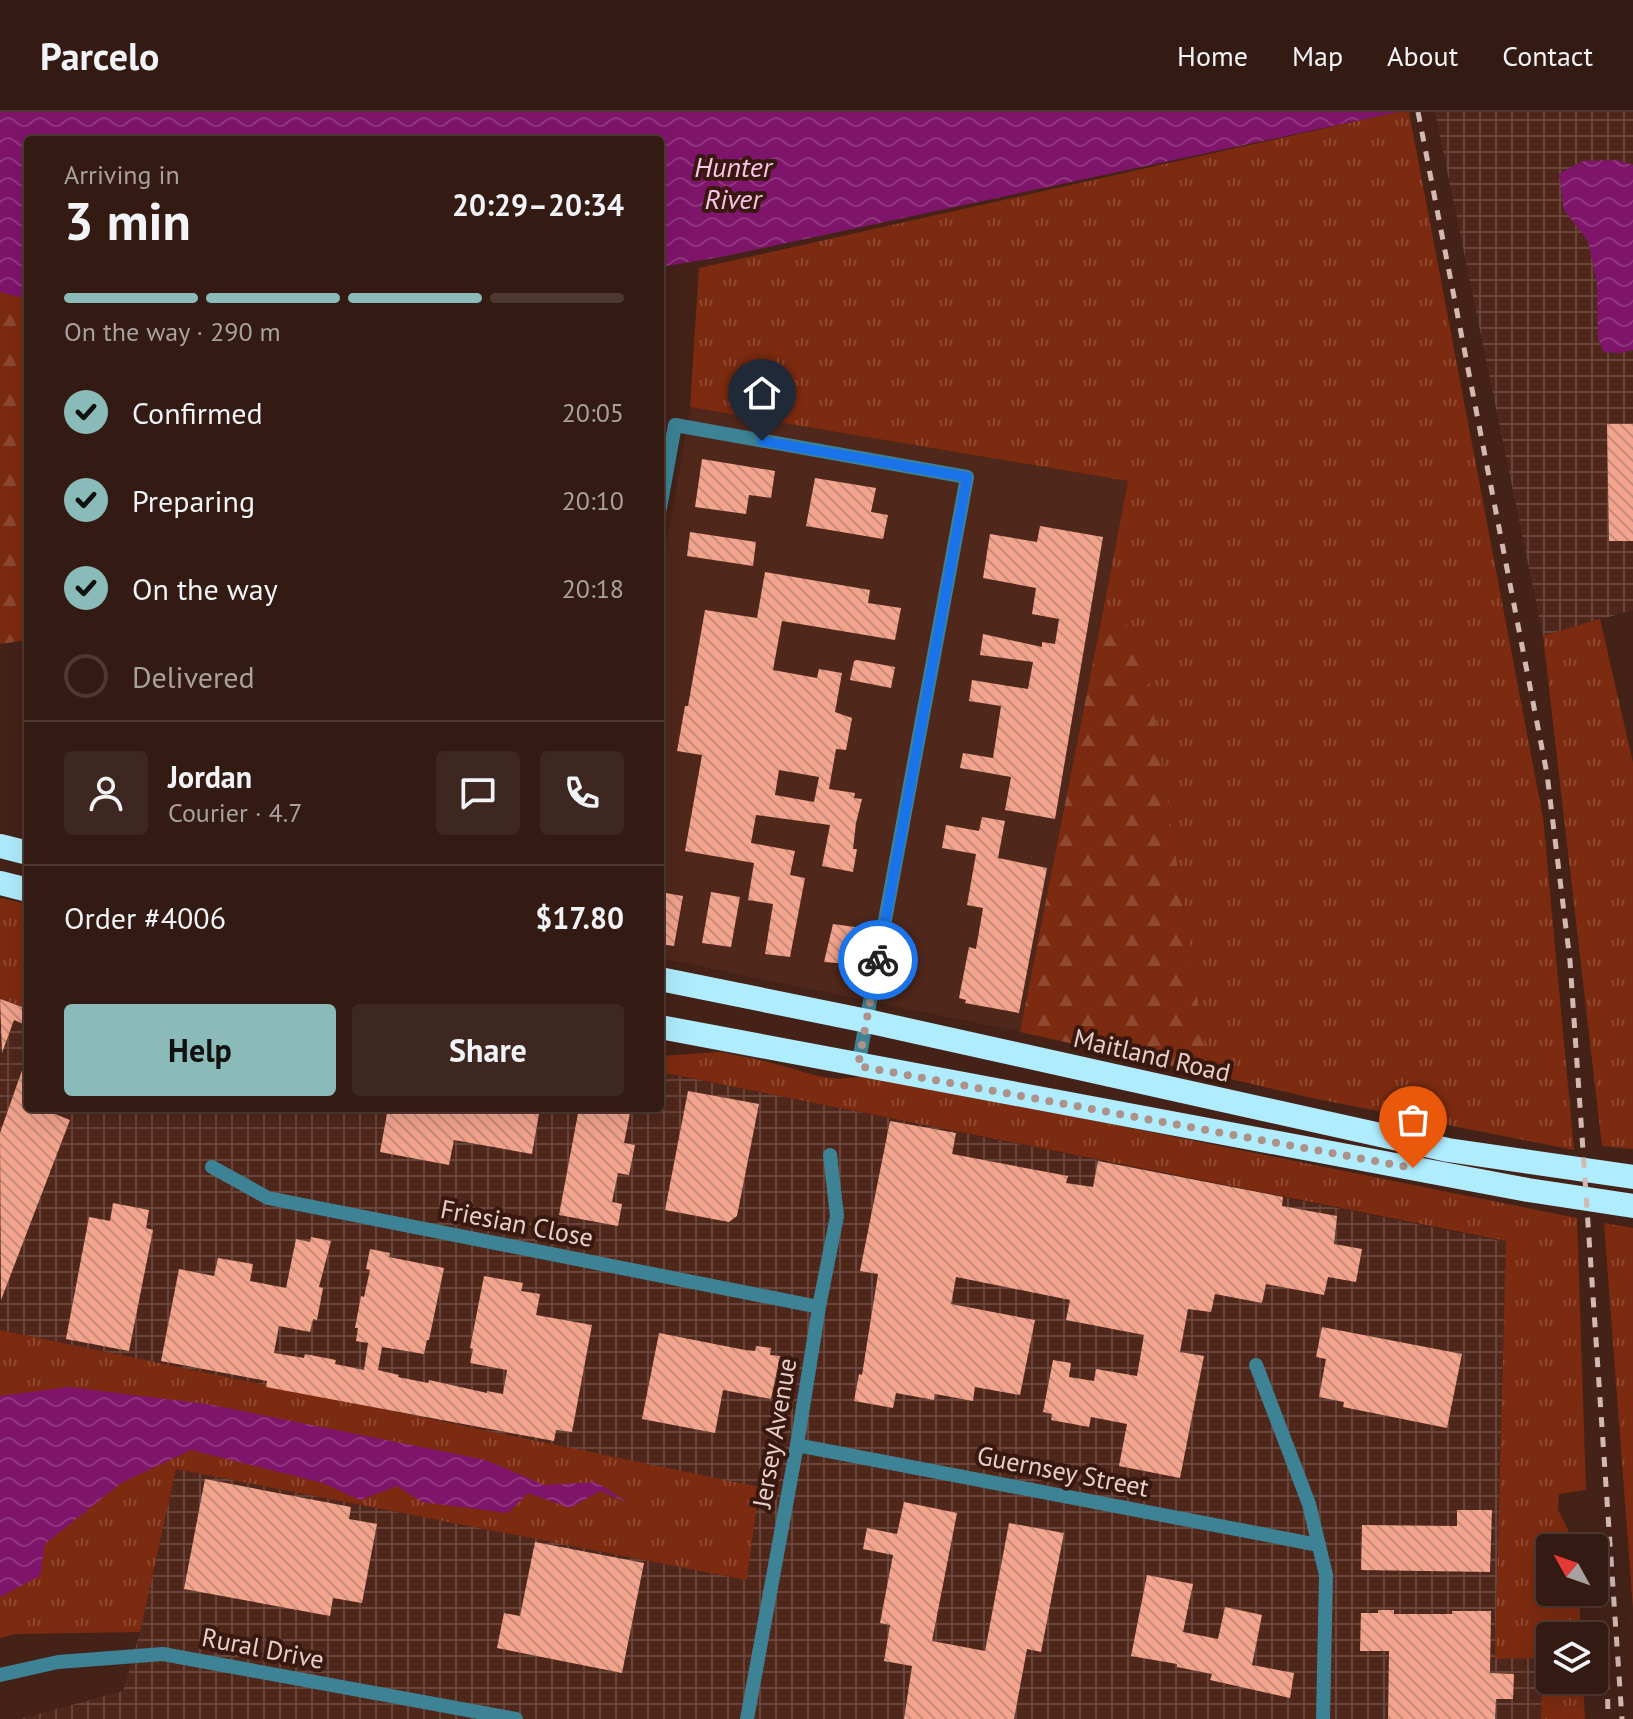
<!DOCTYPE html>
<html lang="en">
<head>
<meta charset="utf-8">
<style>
  body { margin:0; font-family:"PT Sans",sans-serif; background:#3e2720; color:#f1f3f6; height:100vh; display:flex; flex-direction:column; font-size:30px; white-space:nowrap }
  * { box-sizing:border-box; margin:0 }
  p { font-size:26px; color:#a9a19f }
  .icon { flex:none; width:44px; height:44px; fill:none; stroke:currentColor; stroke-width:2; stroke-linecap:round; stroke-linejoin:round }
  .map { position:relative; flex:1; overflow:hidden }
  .side { position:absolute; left:24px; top:24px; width:640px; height:976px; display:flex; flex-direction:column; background:#331a12; border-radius:8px; box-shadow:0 8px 32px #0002,0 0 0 2px #4e3832 }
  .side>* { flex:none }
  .needle { width:52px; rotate:310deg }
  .controls { position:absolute; left:1536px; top:1422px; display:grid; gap:16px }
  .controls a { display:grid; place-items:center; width:72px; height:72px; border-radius:8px; background:#331a12; box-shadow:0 8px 32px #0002,0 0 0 2px #4e3832; font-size:40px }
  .pin { position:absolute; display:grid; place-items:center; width:68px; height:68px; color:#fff; margin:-82px -34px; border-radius:50% 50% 50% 0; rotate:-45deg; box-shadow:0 0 8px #0007 }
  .pin .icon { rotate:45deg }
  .courier { position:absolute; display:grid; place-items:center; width:80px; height:80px; margin:-40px; border:6px solid #1a73e8; border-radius:50%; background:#fff; color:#222; box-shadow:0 2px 10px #0007 }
  .headline em { font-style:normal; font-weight:600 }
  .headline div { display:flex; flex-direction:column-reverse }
  .headline { display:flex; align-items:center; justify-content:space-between; height:136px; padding:0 40px }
  h1 { font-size:52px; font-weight:600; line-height:60px }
  .bar { display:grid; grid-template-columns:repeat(4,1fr); gap:12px 8px; align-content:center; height:96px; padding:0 40px }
  .bar i { height:10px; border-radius:6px; background:#4e3832 }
  .bar .selected { background:#8bbbb9 }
  .bar p { grid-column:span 4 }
  .line { display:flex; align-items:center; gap:20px; padding:0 40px; border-top:2px solid #4e3832 }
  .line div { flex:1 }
  .round { display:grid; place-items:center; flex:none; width:84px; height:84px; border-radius:8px; background:#3e2720 }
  ol { padding:0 40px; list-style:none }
  li { display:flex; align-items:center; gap:24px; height:88px }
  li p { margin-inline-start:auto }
  li .icon { padding:8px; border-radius:50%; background:#8bbbb9; color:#111; stroke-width:4 }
  li:last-child { color:#a9a19f }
  li i { width:44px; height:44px; border:4px solid #4e3832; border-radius:50% }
  .button { display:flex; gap:16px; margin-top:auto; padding:16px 40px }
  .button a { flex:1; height:92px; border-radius:8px; background:#8bbbb9; color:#111; font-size:32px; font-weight:600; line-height:92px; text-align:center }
  .button a+a { background:#3e2720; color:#f1f3f6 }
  header { display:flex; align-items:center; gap:48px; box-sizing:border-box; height:112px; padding:0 40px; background:#331a12; border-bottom:2px solid #4e3832 }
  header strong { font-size:38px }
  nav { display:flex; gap:44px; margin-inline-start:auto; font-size:28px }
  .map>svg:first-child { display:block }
  .built { fill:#50271b }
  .industrial { fill:url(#industrial-grid) }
  .grass { fill:url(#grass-tufts) }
  .forest { fill:url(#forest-firs) }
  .water { fill:url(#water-waves) }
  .building { fill:url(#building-back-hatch); fill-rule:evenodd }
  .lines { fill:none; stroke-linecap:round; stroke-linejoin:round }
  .street { stroke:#3d8395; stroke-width:14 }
  .highway { stroke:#afedfe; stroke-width:24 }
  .rail { stroke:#d2b9b2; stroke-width:5; stroke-dasharray:10 10; stroke-linecap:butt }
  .done { stroke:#ad928a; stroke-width:8; stroke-dasharray:0 14.4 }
  .route { stroke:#1a73e8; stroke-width:10 }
  .labels { text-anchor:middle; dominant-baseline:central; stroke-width:8; stroke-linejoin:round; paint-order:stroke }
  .street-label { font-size:26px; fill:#e6cfc8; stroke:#39180f }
  .water-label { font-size:28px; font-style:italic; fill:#fbc5eb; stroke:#39180f }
</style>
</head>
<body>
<header>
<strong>Parcelo</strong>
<nav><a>Home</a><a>Map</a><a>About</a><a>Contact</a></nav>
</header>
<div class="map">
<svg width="1633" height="1607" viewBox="0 0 1633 1607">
  <defs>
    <pattern id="industrial-grid" width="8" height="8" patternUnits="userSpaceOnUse" patternTransform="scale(2)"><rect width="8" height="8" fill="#50271b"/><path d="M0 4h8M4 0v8" fill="none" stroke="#69453b"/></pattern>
    <pattern id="grass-tufts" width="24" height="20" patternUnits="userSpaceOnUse" patternTransform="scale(2)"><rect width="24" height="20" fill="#7d2b10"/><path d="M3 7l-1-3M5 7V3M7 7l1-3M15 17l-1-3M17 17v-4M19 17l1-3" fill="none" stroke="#8f4931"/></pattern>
    <pattern id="forest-firs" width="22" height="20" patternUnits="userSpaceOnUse" patternTransform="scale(2)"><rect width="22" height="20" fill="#7d2b10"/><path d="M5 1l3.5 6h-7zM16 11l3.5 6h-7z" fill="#8f4931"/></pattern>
    <pattern id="water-waves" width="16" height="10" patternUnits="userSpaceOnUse" patternTransform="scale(2)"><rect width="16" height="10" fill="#7f146b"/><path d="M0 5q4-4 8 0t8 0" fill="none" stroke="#91357f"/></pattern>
    <pattern id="building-back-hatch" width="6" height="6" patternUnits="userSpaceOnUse" patternTransform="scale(2)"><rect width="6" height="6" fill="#f3a48d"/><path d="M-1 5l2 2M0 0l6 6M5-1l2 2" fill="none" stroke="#c88a79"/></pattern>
  </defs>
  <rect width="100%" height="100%" fill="#442218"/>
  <!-- built -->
  <path class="built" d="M690,295L1128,369L1020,920L660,846V469Z"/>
  <!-- industrial -->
  <g class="industrial">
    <path d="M1435,0H1633V498L1543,524Z"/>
    <path d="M0,886L28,897V996H660V960L1506,1130L1495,1546H1542L1541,1607H20L123,1579L140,1520L176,1357L747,1468L758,1376L0,1218Z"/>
  </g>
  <!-- grass -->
  <g class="grass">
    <path d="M1398,0H1409L1543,706L1574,1038L1312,986L1209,962L1142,522L1103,499L1128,369L690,295L699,156Z"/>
    <path d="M1600,507L1633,651V1037L1602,1034L1543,524Z"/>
    <path d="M0,786L28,792V897L0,886Z"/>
    <path d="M720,940C739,944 758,947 776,952C815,962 827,972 869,963L1577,1106L1586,1378L1559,1382L1558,1398L1577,1436H1550V1480H1579L1581,1524H1550V1568H1583L1585,1607H1541L1542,1546L1495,1547L1506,1129L660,960V944Z"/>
    <path d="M1604,1111L1633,1116V1497Z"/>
    <path d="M0,1218L759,1375L747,1468L176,1357L140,1520L15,1522L0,1526Z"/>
  </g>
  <!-- forest -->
  <g class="forest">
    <path d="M0,180L28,187V528L0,532Z"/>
    <path d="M1103,499L1142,522L1209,962L1020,920Z"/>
  </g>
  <!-- water -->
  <g class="water">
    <path d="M0,0H1398L726,144L660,155V28H28V187L0,180Z"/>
    <path d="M1617,48L1633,53V238L1620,241L1604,240L1598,227L1597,171L1588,129L1564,98L1559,62L1583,49Z"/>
    <path d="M68,1275L207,1292L486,1348L544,1373L596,1370L629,1391L600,1379L570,1396L528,1381L508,1401L422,1390L397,1374L360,1388L323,1371L191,1338L121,1371L45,1432L40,1464L0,1485V1284Z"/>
  </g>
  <!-- building -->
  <g class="building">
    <path d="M1607,312H1633V429H1609Z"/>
    <path d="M702,347L775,359L771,386L749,383L746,402L695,395Z"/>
    <path d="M815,366L876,376L871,400L888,403L883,427L806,414Z"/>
    <path d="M1040,414L1103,425L1055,707L1005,698L1011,665L960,656L963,641L993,646L1001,594L969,589L972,568L1028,577L1033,550L980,543L983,522L1042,535V530L1055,532L1059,507L1032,502L1036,476L983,466L990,422L1037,430Z"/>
    <path d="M690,420L756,430L753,454L687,444Z"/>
    <path d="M765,460L870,478L868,491L901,496L895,528L782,509L773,558L817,566L819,557L842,561L835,600L852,606L846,638L836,637L829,677L855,681L854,686L862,687L856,711L853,737H857L853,760L822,754L830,713L756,703L751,731L795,739L790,763L805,766L790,845L765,842L773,792L748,788L754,751L685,739L702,643L677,639L685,594H688L705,498L757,506ZM779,658L819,665L814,690L775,683Z"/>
    <path d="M857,548L895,555L891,576L850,568L854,549Z"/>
    <path d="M982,705L1005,709L998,746L1047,756L1019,901L965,891L966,888L959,886L969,835L976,837L983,796L967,793L976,742L942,736L946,713L979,719Z"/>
    <path d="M660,780L683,784L674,834L660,832Z"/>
    <path d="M711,780L740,785L731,835L702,831Z"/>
    <path d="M833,812L855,815L850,852L824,850Z"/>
    <path d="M0,887L28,897V914L14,908L2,941Z"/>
    <path d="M26,947L28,996H57L55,1002L70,1008L1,1188L0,1021Z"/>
    <path d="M688,979L759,992L737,1104L729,1110L665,1098Z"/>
    <path d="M388,996H540L532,1042L454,1028L449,1053L380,1040Z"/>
    <path d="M579,996H631L624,1031L635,1033L629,1063L618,1061L612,1090L622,1092L618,1114L559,1103Z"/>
    <path d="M890,1009L956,1021L952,1042L1068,1064L1066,1071L1093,1075L1098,1049L1283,1085L1282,1094L1337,1104L1334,1132L1362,1137L1356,1170L1328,1165L1324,1183L1266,1172L1262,1191L1215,1182L1211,1200L1188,1197L1180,1240L1204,1244L1180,1366L1119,1354L1127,1312L1091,1305L1089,1315L1051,1308L1052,1302L1043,1300L1053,1248L1071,1251L1069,1265L1094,1269L1096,1257L1137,1264L1144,1223L1066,1208L1070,1188L956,1165L951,1192L1035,1208L1020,1283L975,1275L973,1289L935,1282L934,1288L896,1281L893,1296L854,1289L859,1262L862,1263L878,1162L860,1159Z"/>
    <path d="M113,1091L149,1098L146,1116L153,1118L129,1239L66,1227L89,1105L110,1109Z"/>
    <path d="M311,1125L331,1129L319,1175L323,1176L317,1208L313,1207L310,1220L279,1214L274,1241L304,1246L305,1242L336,1248L335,1252L364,1258L368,1231L356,1229L358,1216H355L361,1184L364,1185L370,1158L366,1157L370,1137L390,1141L389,1145L444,1156L429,1228H427L424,1242L382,1235L378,1258L399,1263L398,1265L428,1271L429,1268L487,1281V1279L503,1282L507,1258L470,1251L473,1237L470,1236L484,1164L523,1171L521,1179L540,1182L536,1203L592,1213L572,1320L556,1318L554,1329L266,1275L267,1269L161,1249L179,1157L214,1164L218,1146L253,1152L250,1169L286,1176L296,1127L310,1130Z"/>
    <path d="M1322,1215L1462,1242L1447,1316L1343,1295L1344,1290L1319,1285L1326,1247L1316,1245Z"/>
    <path d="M659,1221L745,1238L755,1239L756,1234L771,1236L770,1243L780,1244L771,1287L723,1278L715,1321L642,1307Z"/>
    <path d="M205,1367L351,1395L349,1407L377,1412L362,1491L333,1486L330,1504L184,1477Z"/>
    <path d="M904,1390L957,1401L932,1529L985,1539L1009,1411L1064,1421L1041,1540L1027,1537L1014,1607H904L912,1554L884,1549L890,1513L880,1511L893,1443L863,1437L867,1416L897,1422Z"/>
    <path d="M1457,1398H1492L1490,1460L1361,1458L1362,1413L1457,1414Z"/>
    <path d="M535,1430L644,1451L622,1561L497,1536L504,1501L520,1504Z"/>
    <path d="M1147,1463L1193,1472L1183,1520L1218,1527L1225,1495L1262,1503L1252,1553L1294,1561L1290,1586L1210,1568L1212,1562L1177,1555V1552L1131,1544Z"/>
    <path d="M1378,1498H1394V1502H1452V1499H1491L1490,1561L1514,1562L1513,1587H1496L1495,1607H1388L1389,1539H1360L1361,1501H1378Z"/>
  </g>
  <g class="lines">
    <!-- street -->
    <g class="street">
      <path d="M660,396L675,313L967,365L858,954"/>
      <path d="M212,1055L268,1086L819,1195"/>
      <path d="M1256,1253L1309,1392L1326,1463L1323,1607"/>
      <path d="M797,1333L1319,1433"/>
      <path d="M0,1563L58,1550L163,1542L516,1607"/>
      <path d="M747,1607L797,1333L819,1195L837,1104L830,1043"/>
    </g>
    <!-- highway -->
    <g class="highway">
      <path d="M0,734L28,741"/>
      <path d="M0,771L28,778"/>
      <path d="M660,867L867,909L1448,1038L1633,1065"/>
      <path d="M660,915L1528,1078L1633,1094"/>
    </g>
    <!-- rail -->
    <g class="rail">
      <path d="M1418,0L1547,662L1570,849L1622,1607"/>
      <path d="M1607,1547L1608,1607"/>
    </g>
  </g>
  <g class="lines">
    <!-- done -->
    <path class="done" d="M878,848L858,954L1413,1056"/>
    <!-- route -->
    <path class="route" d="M762,329L967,365L878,848"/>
  </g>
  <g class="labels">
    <!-- street labels -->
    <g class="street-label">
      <text transform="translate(1152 943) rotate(13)">Maitland Road</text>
      <text transform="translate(517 1111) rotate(11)">Friesian Close</text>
      <text transform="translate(774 1321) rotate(-80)">Jersey Avenue</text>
      <text transform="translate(1063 1359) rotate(11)">Guernsey Street</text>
      <text transform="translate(263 1536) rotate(11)">Rural Drive</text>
    </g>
    <!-- water labels -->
    <g class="water-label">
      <text x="733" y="54">Hunter<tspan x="733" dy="32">River</tspan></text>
    </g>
  </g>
</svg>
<div class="controls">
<a><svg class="needle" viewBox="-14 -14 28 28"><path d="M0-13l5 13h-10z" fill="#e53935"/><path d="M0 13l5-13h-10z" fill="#a9a19f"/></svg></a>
<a><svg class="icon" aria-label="layers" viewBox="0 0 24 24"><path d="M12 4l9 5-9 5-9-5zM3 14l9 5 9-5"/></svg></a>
</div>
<div class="pin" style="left:1413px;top:1056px;background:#ea580c"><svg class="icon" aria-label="bag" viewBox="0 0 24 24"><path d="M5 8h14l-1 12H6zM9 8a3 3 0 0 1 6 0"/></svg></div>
<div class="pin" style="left:762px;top:329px;background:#1f2937"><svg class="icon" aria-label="home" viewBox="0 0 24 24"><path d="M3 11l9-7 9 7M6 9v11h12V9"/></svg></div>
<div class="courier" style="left:878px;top:848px"><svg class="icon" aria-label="bike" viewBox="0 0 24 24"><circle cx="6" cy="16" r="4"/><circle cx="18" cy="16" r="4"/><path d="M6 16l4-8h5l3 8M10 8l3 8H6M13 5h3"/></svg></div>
<section class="side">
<div class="headline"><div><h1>3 min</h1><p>Arriving in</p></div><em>20:29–20:34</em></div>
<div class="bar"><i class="selected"></i><i class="selected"></i><i class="selected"></i><i></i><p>On the way · 290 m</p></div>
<ol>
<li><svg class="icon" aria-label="check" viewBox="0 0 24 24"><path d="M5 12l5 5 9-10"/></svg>Confirmed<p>20:05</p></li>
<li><svg class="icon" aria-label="check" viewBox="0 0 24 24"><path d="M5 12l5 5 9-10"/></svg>Preparing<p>20:10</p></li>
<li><svg class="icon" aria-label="check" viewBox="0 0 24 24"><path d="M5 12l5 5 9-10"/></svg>On the way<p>20:18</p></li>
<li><i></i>Delivered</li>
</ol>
<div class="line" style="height:144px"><a class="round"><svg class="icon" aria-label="person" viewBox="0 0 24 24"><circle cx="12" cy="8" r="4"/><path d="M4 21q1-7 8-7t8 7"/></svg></a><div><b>Jordan</b><p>Courier · 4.7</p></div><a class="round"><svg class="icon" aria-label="chat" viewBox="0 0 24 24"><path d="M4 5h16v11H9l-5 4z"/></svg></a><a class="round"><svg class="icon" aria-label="phone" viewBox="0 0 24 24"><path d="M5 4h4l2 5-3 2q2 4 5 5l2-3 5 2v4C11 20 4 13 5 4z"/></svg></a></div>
<div class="line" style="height:104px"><div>Order #4006</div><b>$17.80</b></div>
<div class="button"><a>Help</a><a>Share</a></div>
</section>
</div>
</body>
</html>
